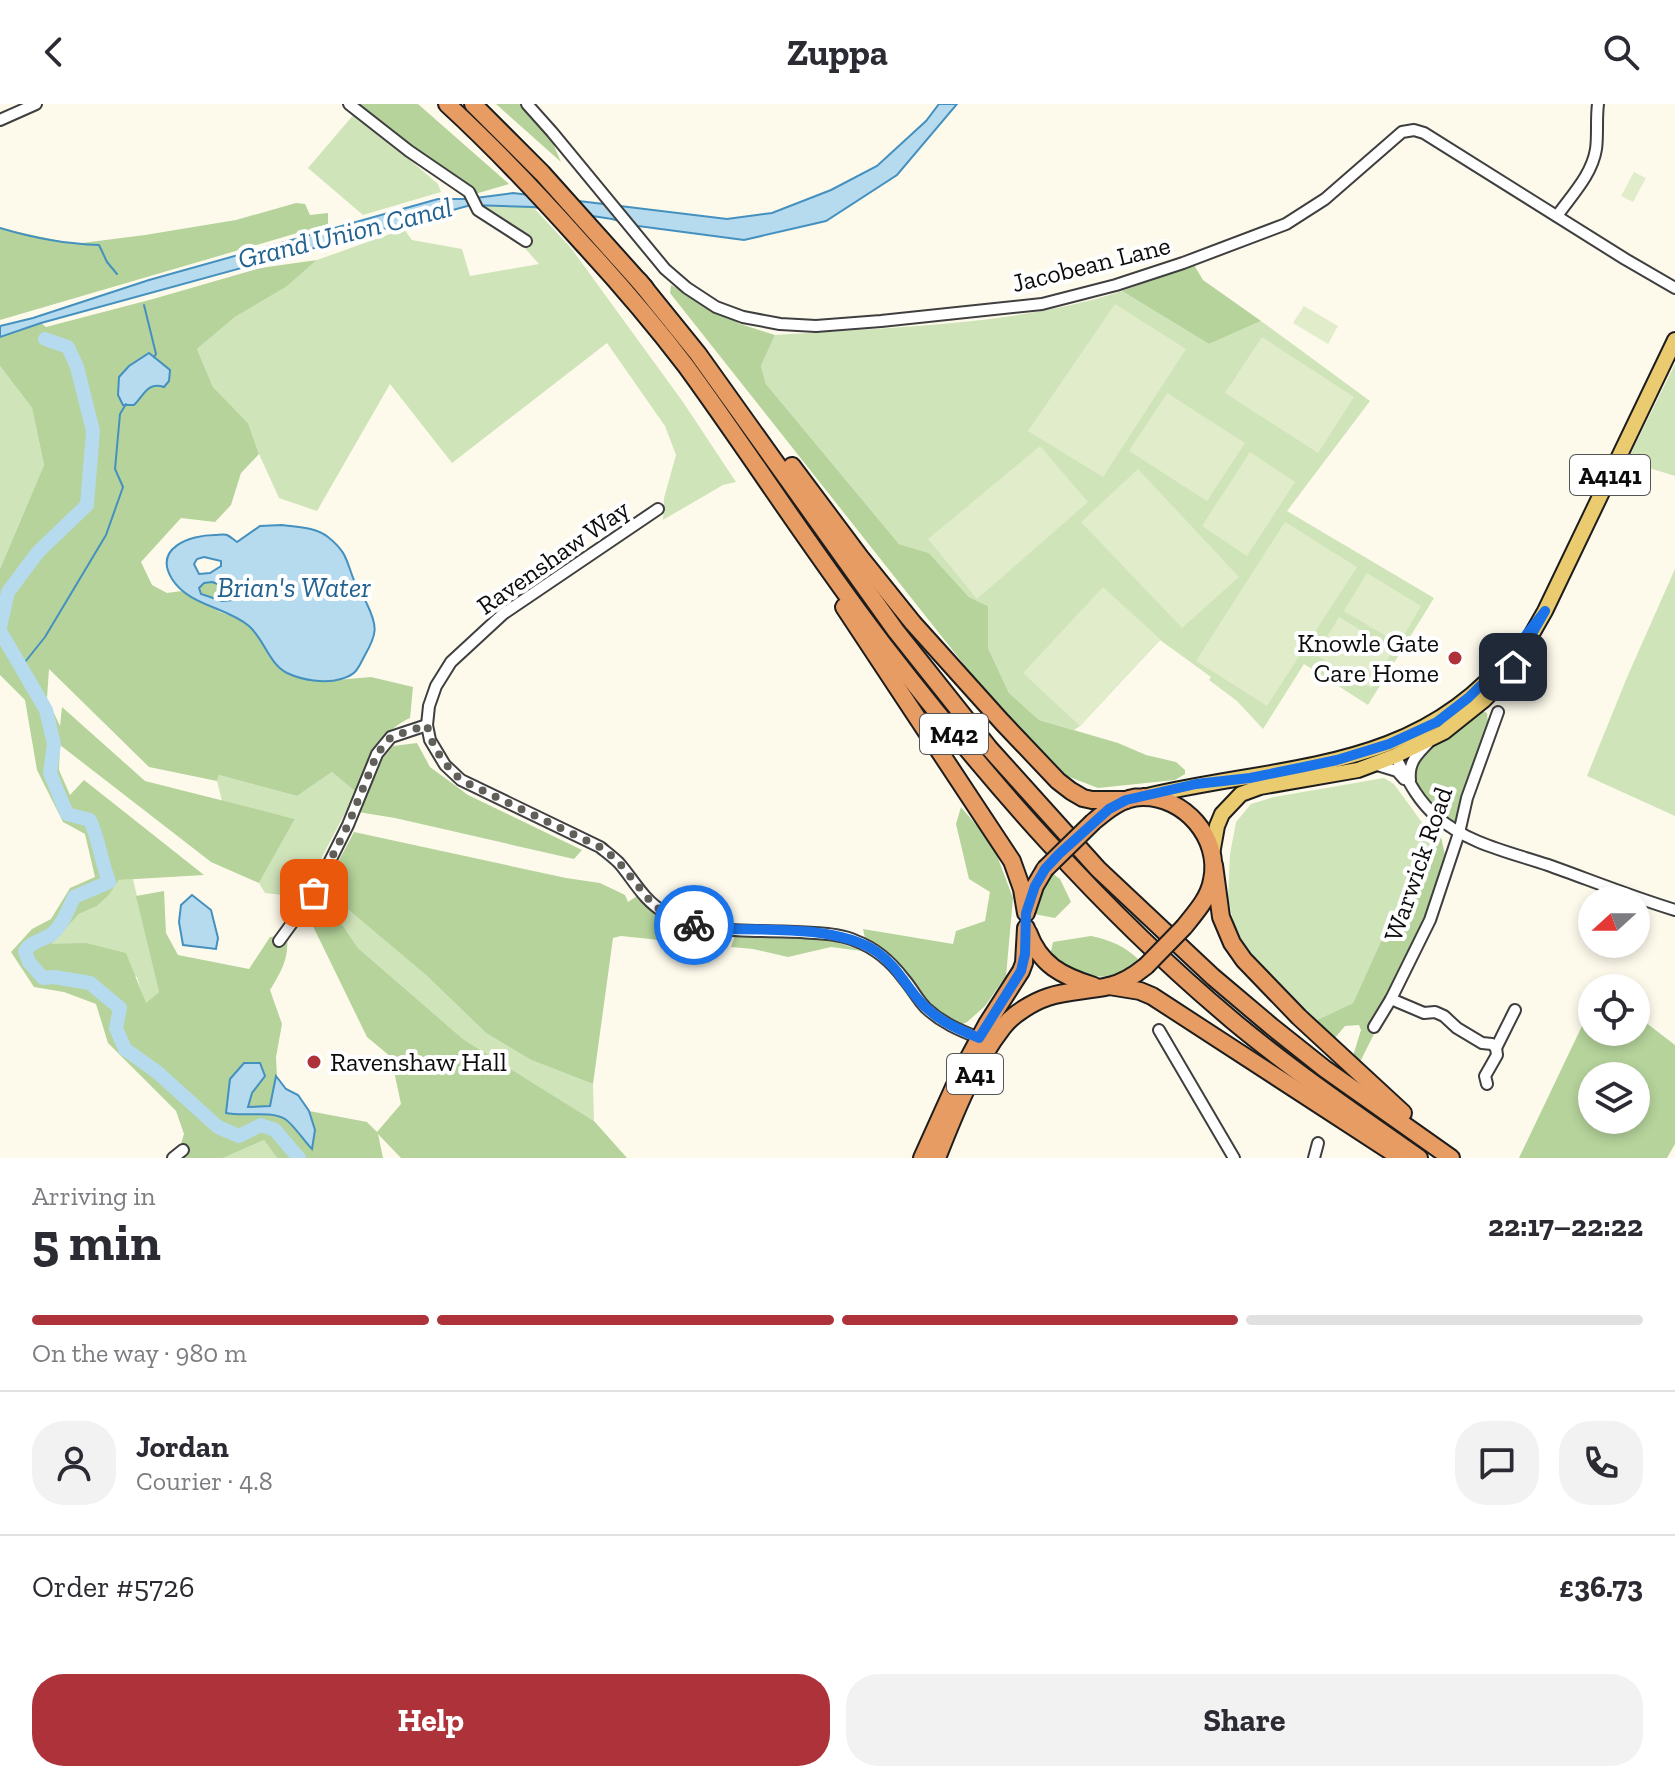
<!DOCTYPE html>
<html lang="en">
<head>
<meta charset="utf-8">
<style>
  body { margin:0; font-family:"Zilla Slab",serif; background:#f2f2f3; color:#2b2b33; height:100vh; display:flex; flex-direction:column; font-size:30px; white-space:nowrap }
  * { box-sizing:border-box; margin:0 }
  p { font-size:26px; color:#7c7c81 }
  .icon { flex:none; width:44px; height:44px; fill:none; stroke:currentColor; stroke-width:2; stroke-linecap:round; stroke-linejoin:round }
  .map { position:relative; height:1054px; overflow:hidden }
  .panel { display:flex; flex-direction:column; background:#fff; flex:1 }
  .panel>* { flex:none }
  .needle { width:52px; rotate:249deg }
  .buttons { position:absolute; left:1578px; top:782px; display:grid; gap:16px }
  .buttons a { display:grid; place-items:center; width:72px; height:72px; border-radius:50%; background:#fff; box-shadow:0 4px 12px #0003; font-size:40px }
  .pin { position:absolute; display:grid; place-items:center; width:68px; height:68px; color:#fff; margin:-34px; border-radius:16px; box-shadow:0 4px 12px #0006 }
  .courier { position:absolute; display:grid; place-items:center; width:80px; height:80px; margin:-40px; border:6px solid #1a73e8; border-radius:50%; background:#fff; color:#222; box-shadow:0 2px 10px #0007 }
  .overview em { font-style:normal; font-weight:700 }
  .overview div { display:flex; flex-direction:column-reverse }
  .overview { display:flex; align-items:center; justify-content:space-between; height:136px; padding:0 32px }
  h1 { font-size:52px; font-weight:700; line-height:60px }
  .bar { display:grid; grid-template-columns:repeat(4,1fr); gap:12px 8px; align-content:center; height:96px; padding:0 32px }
  .bar i { height:10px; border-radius:6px; background:#e1e1e2 }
  .bar .on { background:#ad323a }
  .bar p { grid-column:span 4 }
  .line { display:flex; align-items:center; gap:20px; padding:0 32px; border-top:2px solid #e1e1e2 }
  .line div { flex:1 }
  .round { display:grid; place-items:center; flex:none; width:84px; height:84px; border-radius:32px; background:#f2f2f3 }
  .action { display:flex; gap:16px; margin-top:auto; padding:16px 32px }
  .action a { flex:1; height:92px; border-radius:32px; background:#ad323a; color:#fff; font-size:32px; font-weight:700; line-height:92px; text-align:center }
  .action a+a { background:#f2f2f3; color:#2b2b33 }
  header { display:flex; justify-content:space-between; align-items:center; height:104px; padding:0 32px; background:#fff; font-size:36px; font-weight:700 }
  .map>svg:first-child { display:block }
  .green { fill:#d0e4ba }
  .forest { fill:#b5d39b; fill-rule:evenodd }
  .pitch { fill:#e1ecca }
  .water { fill:#b6dbef; stroke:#4490bf; stroke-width:2; fill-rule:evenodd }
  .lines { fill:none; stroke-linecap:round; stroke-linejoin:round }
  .stream { stroke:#4490bf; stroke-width:2 }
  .river { stroke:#b6dbef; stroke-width:14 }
  .minor-casing { stroke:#3f3f3f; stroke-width:14 }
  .major-casing { stroke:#1d1d1d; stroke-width:18 }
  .highway-casing { stroke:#1d1d1d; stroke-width:20 }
  .minor { stroke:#fff; stroke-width:10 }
  .major { stroke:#ebcb6f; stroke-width:14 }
  .highway { stroke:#e69c62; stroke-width:16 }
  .highway-bridge-casing { stroke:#1d1d1d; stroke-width:20; stroke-linecap:butt }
  .highway-bridge { stroke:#e69c62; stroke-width:16 }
  .done { stroke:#605f5a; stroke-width:8; stroke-dasharray:0 14.4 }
  .route { stroke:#1a73e8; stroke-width:10 }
  .poi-dot { fill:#ad323a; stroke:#fff; stroke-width:3 }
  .labels { text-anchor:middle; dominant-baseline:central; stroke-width:8; stroke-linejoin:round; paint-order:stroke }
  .shield { fill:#fff; stroke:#555; stroke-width:2 }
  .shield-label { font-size:24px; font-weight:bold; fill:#0c0c0c }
  .street-label { font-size:26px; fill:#0c0c0c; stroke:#fff }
  .poi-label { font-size:26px; fill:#0c0c0c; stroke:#fff; text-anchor:end }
  .water-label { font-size:28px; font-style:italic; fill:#226290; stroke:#fff }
</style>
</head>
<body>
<header><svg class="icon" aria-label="back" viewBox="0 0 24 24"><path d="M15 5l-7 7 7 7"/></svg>Zuppa<svg class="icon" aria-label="search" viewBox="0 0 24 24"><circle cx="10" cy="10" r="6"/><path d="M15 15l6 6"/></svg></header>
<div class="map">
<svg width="1675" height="1054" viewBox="0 0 1675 1054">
  <rect width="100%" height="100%" fill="#fdfaec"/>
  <!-- green -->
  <g class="green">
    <path d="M355,9L438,80L441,88L363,111L308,64Z"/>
    <path d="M482,102L533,103L571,144L683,298L736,378L723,381L663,416L664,394L676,351L665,322L607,239L452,359L390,280L317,407L279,394L259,350L248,319L213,283L197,245L235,213L286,183L317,156L404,125L412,136L462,145L470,172L539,160L522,141L528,134Z"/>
    <path d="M1122,187L1209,240L1261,217L1370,297L1287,407L1434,494L1368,601L1304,560L1263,625L1237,597L1209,576L1211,573L1160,536L1080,622L1074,626L1039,616L1009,589L988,544V502L969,493L929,449L899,440L766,280L761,262L775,231C887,223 1015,222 1122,187Z"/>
    <path d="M1675,260V372L1627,357Z"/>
    <path d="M0,262L32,304L44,361L0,465Z"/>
    <path d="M1675,465V712L1587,672L1628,571Z"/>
    <path d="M332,668L356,688L301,793L265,789L259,779L295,715L222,697L217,677L219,671L297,692Z"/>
    <path d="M1384,674L1394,680L1426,724L1431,735L1422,767L1382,835L1353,899L1315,917L1257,856L1236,830L1228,794L1230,750L1236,718L1251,700L1274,693Z"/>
    <path d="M133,775L159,888L145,900L137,873L50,840L79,810L97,802L109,791L119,776Z"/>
    <path d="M319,794L338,797L427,872L486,929L531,956L593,980L594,1017L463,935L358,844L341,819L314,804Z"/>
    <path d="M264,1036L277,1054H223Z"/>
  </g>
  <!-- forest -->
  <g class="forest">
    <path d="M357,0H418L509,80L475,90L406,40Z"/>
    <path d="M496,0H536L561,58Z"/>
    <path d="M296,99L305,100L310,111L328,109V120L0,216V124L74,140L145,131L236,116Z"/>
    <path d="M317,156L286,183L235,213L197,245L213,283L248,319L259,350L241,369L231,401L215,418L181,414L141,458L152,481L167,489L182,487L220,508L237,514L251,524L260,535L272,555L303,575L325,577L371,573L413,583L410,614C379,628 368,659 356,688L332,668L297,692L219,671L217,677L149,663L49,565L47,594L60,622L62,603L145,677L295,715L259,779L211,758L60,641L59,666L70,691L84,676L204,771L119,776L109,791L97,802L79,810L51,840L86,839L126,849L146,899L159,888L136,792L164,787L166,829L178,851L249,865L270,833L287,831C289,855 282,866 270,886L282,920L276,953L277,973L286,985L298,991L309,1007L367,1018L377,1028L401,1000L391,953L367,933L309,814L314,804L341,819L358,844L463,935L594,1017L627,1054H401L378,1030L383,1054H277L264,1036L223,1054H183L181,1040L184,1030L176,1007L108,939L96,900L64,888L34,883L11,848L32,825L51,815L70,784L95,773L85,730L63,718L37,666L25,596L0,571V465L44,361L32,304L0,262V233L41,219L46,223L153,195L260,164Z"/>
    <path d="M1194,161L1203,176L1261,217L1209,240L1122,187Z"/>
    <path d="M671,181L740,220L775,231L761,262L766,280L899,440L929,449L969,493L988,502V544L1009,589L1039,616L1118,639L1146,651L1176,658L1185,666V670L1175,676L1098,684L1067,672L992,596L670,189Z"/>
    <path d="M212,478L232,485L234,491L233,496L222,497L201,490L199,484L204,479Z"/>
    <path d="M1482,607L1487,609L1488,619L1466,677L1454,720L1422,693L1414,673L1416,661L1432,643Z"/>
    <path d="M417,639L430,663L468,691L582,746L574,755L395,714L358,708L382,655L393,642Z"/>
    <path d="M961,703L993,741L1013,794L1006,872L985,902L967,918L958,922L945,915L897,860L865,834L863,825L953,840L956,827L985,817L990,788L969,775L956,720Z"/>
    <path d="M1426,724L1441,733L1445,751L1433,791L1417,830L1371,921L1375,928L1361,956L1353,952L1361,926L1359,921L1345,922L1334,935L1315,917L1353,899L1382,835L1422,767L1431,735Z"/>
    <path d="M354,728L566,774L600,779L625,791L628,798L637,792L670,819L709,831L708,841L621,832L613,834L593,980L531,956L486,929L427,872L338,797L319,794Z"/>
    <path d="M1049,767L1060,775L1071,798L1055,814L1034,810V793Z"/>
    <path d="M735,832L831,836L862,847L831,843L788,853L753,845L731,843Z"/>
    <path d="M1091,832C1110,836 1125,842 1139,856C1130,861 1119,870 1110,872C1092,876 1064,862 1050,852L1053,838Z"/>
    <path d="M1592,901V928H1636V911L1675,941V1040L1667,1054H1519ZM1592,972H1636V1016H1592Z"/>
  </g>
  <!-- pitch -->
  <g class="pitch">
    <path d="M1634,68L1646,74L1633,98L1621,92Z"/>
    <path d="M1115,200L1186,245L1103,373L1028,327Z"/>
    <path d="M1304,202L1338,222L1328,240L1293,219Z"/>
    <path d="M1262,233L1354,293L1318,349L1225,289Z"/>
    <path d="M1167,289L1245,339L1207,397L1129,347Z"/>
    <path d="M1040,342L1088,398L977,495L928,435Z"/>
    <path d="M1250,348L1295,378L1247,452L1202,422Z"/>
    <path d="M1138,365L1239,473L1182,524L1081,418Z"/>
    <path d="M1285,418L1357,463L1267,602L1196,557Z"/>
    <path d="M1367,469L1421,502L1399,540L1344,507Z"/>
    <path d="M1103,483L1160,535L1080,622L1023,569Z"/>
    <path d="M1339,513L1393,546L1371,584L1316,551Z"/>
  </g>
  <!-- water -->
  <g class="water">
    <path d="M939,0H957L897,71L826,117L744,136L638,122L612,115L533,103L471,101L41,219L0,233V222L33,214L149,176L438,95H468L513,89L727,115L772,109L831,86L877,62L926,17Z"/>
    <path d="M149,249L170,266L169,277L164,283C147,278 145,290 134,301H123L118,291L119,273L129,262Z"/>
    <path d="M282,421C297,423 316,423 328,433C348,449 346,457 355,479C358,487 364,493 367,500C378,523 377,530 365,551C358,564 357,571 341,575C325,580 302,576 287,569C269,560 264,535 249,522C227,503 189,502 172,475C153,444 190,431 215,431C218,431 225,430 227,431C231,433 234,436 237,438L260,422ZM204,453L221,457V462L210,469L199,470L194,460L197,455ZM212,478L232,485L234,491L233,496L222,497L201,490L199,484L204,479Z"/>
    <path d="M192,791L211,806L218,834L216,845L183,841L179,818L181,801Z"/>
    <path d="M244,959H260L265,972L252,989L248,1003L270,1002L276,972L286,985L298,991L309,1007L315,1026L312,1045C305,1038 293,1020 285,1015C270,1006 244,1013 226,1009L230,975Z"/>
  </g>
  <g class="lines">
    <!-- stream -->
    <g class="stream">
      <path d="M0,124C33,134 65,140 99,141L107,158L117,170"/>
      <path d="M144,201L156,250L154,253"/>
      <path d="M21,563L45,533L106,431L123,383L115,365L120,310L126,300"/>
    </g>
    <!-- river -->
    <g class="river">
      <path d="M0,523L8,488L38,448L87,401L93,327L77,263L68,243L45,235"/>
      <path d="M0,527L46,606L54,640L50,669L67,710L90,716C99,736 101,757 109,778L74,793C69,804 63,820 53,829C44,837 32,836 25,847L29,858L43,874L54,873L90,879L120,904L116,924L125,945L157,968L218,1023L239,1032L261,1021L275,1026L299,1054"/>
    </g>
    <defs>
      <g id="minor">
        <path d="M349,0L409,47L469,88L478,106L526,137"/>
        <path d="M527,0L552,28L665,165L687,184L716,203L743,213L780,220L816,222L881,217L1042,200L1116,181L1183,159L1286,120L1325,95L1402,28L1414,26L1424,29L1625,155L1675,184"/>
        <path d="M0,16L36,0"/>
        <path d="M1557,112C1571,92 1592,71 1596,45C1598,31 1596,15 1598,0"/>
        <path d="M658,405L503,510L451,558L436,582L429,602L427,621L430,636L445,661L461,676L600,743C606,748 613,753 619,759C633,775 644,797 664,808C710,834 764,824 814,829C828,830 844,831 856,837C875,844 892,859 904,875C912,884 917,895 926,904C942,919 959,926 979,934"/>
        <path d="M1395,652C1407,674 1417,696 1436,712C1468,740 1509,748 1548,761C1590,776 1632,793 1675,806"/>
        <path d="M1374,660L1397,667L1404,675"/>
        <path d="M1410,676C1408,659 1417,650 1428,639"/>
        <path d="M279,837L314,789L348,721L377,650L391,633L427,621"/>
        <path d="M1391,895L1424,909L1435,908L1444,912L1457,924L1482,939L1492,940L1496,944L1497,951L1485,972L1487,980"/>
        <path d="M1374,923L1391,895L1430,816L1459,729L1467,694L1498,608"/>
        <path d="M1159,926L1234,1054"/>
        <path d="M1496,944L1515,906"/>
        <path d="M173,1054L183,1046"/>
        <path d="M1314,1054L1318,1039"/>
      </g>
      <g id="major">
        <path d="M1147,692C1281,660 1418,669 1512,549"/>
        <path d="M1212,750L1217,722L1222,710L1241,690L1260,683L1358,666L1395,652L1444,628L1484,596L1496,584L1513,563L1545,507L1675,236"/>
      </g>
      <g id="highway">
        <path d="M447,0C495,44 540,92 583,140C619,179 654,220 686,262C753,354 814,450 883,540C988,676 1101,806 1232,916C1292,966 1356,1010 1419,1054"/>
        <path d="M473,0L542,69L645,184"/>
        <path d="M639,177L698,250L896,527L989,644L1098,765L1213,873L1271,922L1325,965L1451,1054"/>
        <path d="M792,362L860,453L913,519L1002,618L1058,677L1071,687L1083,694L1092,696H1126"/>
        <path d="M844,503L1012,757L1022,785L1026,809"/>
        <path d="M1093,718C1107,706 1123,693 1142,693C1184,692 1221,734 1212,776C1209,794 1196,808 1184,823"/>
        <path d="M1214,761L1221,813L1232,839L1244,856L1299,913L1403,1009"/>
        <path d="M1027,806L1035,782L1045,765"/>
        <path d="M1028,828C1040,861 1062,872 1094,882"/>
        <path d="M1109,882L1140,887L1152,892L1401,1054"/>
        <path d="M922,1054L959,972L987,920L1021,867L1024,859L1026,824"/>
        <path d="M937,1054C954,1011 974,960 1003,923C1013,910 1033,898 1048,893C1068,886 1089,887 1109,882C1123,879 1135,871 1146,862"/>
      </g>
    </defs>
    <!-- minor casing -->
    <use href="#minor" class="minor-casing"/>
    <!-- major casing -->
    <use href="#major" class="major-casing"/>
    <!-- highway casing -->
    <use href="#highway" class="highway-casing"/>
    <!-- minor -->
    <use href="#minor" class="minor"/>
    <!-- major -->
    <use href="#major" class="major"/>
    <!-- highway -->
    <use href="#highway" class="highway"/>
    <defs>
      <g id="highway-bridge">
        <path d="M1045,765L1093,718"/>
        <path d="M1146,862L1184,823"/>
      </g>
    </defs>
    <!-- highway-bridge casing -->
    <use href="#highway-bridge" class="highway-bridge-casing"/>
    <!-- highway-bridge -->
    <use href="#highway-bridge" class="highway-bridge"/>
  </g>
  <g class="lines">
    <!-- done -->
    <path class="done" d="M314,789L348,721L377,650L391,633L427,621C432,644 444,660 461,676L600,743L617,756L655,803L694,821"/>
    <!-- route -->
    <path class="route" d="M694,821L713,825C760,826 838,821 877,848C894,860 904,878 917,894C934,915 955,924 979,934L1021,867L1025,850L1026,809L1035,782L1045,765L1059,750L1109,705L1126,696L1196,680L1250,674L1304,663L1337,656L1389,640L1437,618L1468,594L1505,558L1545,507L1513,563"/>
  </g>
  <!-- markers -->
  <g class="poi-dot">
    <circle cx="1455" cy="554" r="8"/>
    <circle cx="314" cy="958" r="8"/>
  </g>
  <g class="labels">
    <!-- shield labels -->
    <g class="shield">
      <rect x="1570" y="351" width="80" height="40" rx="6"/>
      <rect x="920" y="610" width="68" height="40" rx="6"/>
      <rect x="947" y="950" width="56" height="40" rx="6"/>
    </g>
    <g class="shield-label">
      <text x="1610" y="371">A4141</text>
      <text x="954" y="630">M42</text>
      <text x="975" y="970">A41</text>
    </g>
    <!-- street labels -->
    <g class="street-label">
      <text transform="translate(1091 160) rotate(-14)">Jacobean Lane</text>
      <text transform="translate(553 453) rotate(-35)">Ravenshaw Way</text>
      <text transform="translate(1418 760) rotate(-71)">Warwick Road</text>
    </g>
    <!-- poi labels -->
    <g class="poi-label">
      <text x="1439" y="539">Knowle Gate<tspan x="1439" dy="30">Care Home</tspan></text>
      <text x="330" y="958" text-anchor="start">Ravenshaw Hall</text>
    </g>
    <!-- water labels -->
    <g class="water-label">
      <text transform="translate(345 129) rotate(-14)">Grand Union Canal</text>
      <text x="294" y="483">Brian's Water</text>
    </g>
  </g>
</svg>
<div class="buttons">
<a><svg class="needle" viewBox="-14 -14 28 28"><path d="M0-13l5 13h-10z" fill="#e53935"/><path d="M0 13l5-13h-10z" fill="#7c7c81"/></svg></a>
<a><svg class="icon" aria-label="locate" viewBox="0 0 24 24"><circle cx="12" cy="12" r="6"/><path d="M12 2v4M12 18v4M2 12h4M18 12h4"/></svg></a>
<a><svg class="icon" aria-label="layers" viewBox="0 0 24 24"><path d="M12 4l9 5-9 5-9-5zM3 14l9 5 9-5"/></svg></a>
</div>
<div class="pin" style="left:314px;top:789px;background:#ea580c"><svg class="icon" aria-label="bag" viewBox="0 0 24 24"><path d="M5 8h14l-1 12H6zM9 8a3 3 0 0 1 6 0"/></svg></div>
<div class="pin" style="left:1513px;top:563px;background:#1f2937"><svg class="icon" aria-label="home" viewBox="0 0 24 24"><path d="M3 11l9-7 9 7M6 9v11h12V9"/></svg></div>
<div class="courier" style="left:694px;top:821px"><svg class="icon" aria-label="bike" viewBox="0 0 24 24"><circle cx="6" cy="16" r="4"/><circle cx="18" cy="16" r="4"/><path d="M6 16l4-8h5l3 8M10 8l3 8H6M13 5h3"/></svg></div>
</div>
<section class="panel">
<div class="overview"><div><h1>5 min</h1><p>Arriving in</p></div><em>22:17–22:22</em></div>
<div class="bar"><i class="on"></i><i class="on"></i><i class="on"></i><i></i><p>On the way · 980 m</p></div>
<div class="line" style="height:144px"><a class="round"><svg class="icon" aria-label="person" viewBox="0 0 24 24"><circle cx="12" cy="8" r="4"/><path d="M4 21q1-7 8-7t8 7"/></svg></a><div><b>Jordan</b><p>Courier · 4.8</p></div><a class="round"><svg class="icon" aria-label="chat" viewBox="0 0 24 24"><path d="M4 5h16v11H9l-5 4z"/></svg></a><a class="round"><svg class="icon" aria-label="phone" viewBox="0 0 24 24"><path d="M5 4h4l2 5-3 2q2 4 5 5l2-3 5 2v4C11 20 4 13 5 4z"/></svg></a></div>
<div class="line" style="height:104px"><div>Order #5726</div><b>£36.73</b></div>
<div class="action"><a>Help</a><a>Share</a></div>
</section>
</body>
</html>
